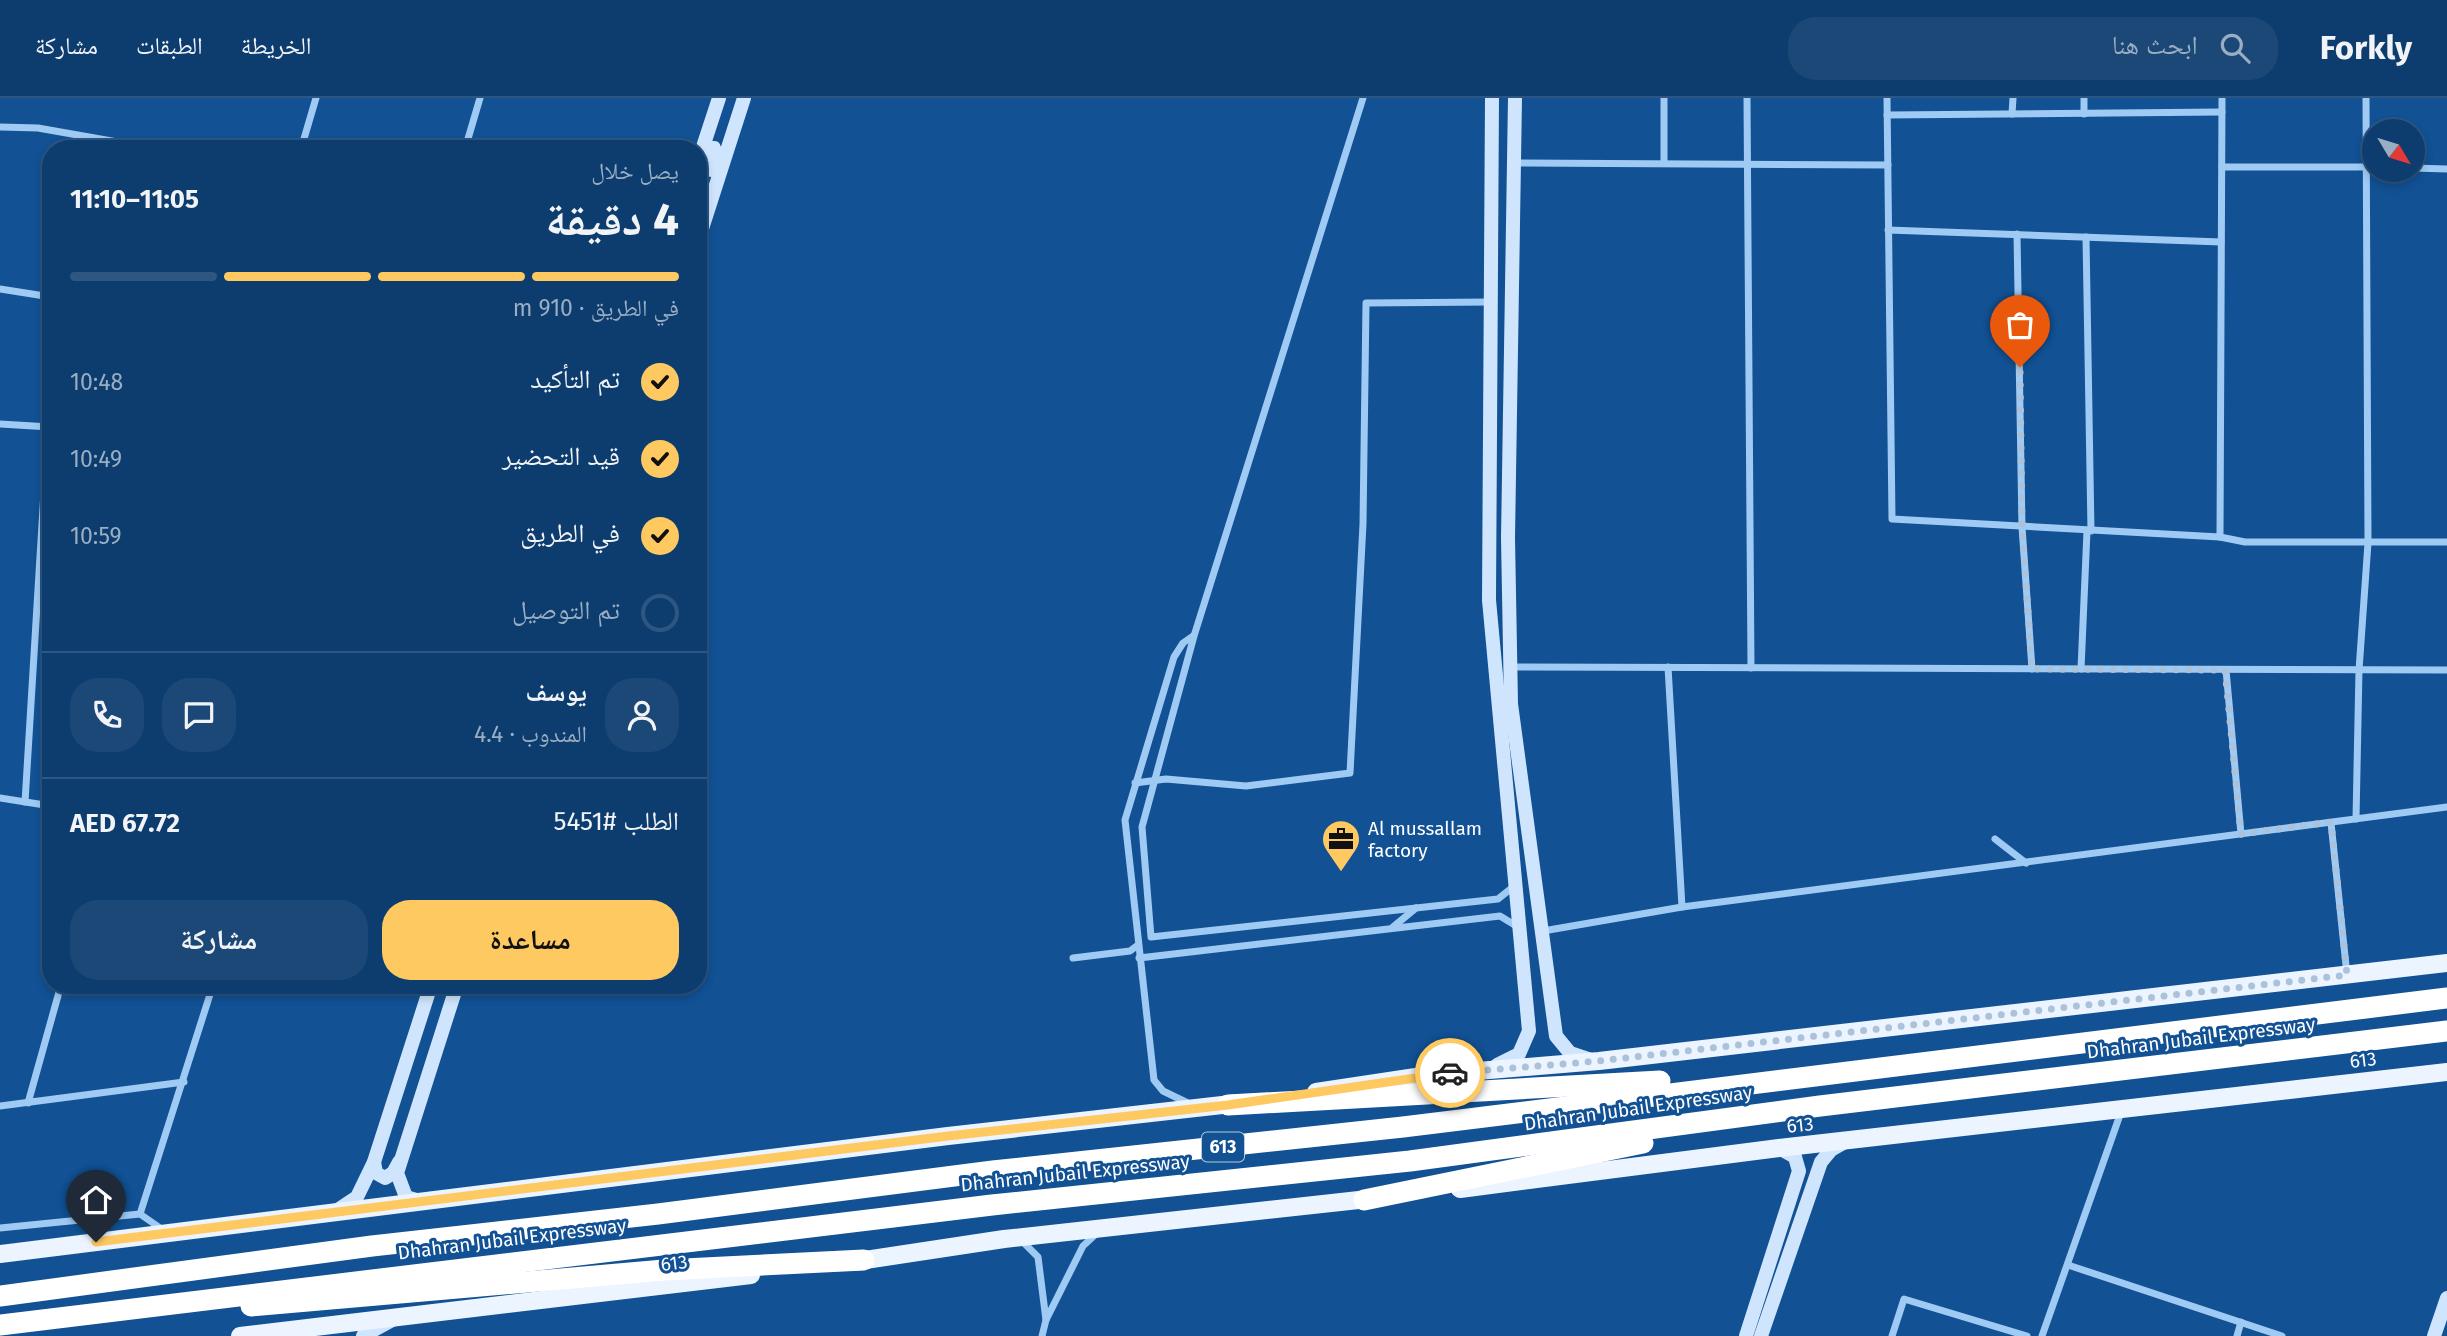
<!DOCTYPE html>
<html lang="ar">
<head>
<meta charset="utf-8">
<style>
  body { margin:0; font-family:"Fira Sans","Noto Naskh Arabic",sans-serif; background:#1b4877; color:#f1f3f6; direction:rtl; height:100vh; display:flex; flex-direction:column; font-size:26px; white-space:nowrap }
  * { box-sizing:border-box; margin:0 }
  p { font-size:23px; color:#9aaec3 }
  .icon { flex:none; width:38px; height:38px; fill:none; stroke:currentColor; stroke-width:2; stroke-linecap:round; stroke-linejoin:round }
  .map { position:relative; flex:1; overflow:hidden; direction:ltr }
  .drawer { position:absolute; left:42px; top:42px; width:665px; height:854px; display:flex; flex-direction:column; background:#0d3d6f; border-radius:28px; box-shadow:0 4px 10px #0003,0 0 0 2px #2d5682; direction:rtl }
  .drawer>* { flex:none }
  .needle { width:46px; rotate:128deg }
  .buttons { position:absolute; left:2362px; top:21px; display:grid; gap:14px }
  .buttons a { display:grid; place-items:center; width:63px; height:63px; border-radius:50%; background:#0d3d6f; box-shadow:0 4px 10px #0003,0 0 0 2px #2d5682; font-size:35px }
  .pin { position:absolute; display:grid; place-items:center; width:60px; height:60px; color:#fff; margin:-72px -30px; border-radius:50% 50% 50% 0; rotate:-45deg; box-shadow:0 0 7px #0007 }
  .pin .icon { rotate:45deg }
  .courier { position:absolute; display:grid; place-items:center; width:70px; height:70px; margin:-35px; border:5px solid #ffc961; border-radius:50%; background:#fff; color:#222; box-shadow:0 2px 9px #0007 }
  .head em { font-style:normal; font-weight:700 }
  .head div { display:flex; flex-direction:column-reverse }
  .head { display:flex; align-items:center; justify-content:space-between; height:119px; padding:0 28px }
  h1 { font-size:46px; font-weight:700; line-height:52px }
  .bar { display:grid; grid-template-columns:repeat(4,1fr); gap:10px 7px; align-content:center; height:84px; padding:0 28px }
  .bar i { height:9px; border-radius:5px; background:#2d5682 }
  .bar .selected { background:#ffc961 }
  .bar p { grid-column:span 4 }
  .line { display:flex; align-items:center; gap:18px; padding:0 28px; border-top:2px solid #2d5682 }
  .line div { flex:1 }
  .round { display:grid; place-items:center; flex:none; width:74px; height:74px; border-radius:28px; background:#1b4877 }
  ol { padding:0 28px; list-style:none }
  li { display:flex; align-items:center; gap:21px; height:77px }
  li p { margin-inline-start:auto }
  li .icon { padding:7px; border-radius:50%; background:#ffc961; color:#111; stroke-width:4 }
  li:last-child { color:#9aaec3 }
  li i { width:38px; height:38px; border:4px solid #2d5682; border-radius:50% }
  .action { display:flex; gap:14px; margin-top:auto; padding:14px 28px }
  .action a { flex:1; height:80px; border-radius:28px; background:#ffc961; color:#111; font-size:28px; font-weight:700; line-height:80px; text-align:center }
  .action a+a { background:#1b4877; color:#f1f3f6 }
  header { display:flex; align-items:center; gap:42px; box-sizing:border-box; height:98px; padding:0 35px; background:#0d3d6f; border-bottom:2px solid #2d5682 }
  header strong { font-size:33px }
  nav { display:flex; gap:38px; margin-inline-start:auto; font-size:24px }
  .search { width:490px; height:63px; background:#1b4877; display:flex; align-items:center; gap:18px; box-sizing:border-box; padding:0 24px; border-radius:28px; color:#9aaec3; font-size:26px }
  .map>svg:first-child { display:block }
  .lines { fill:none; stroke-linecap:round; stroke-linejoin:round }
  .street { stroke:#9fcaf3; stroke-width:7 }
  .secondary { stroke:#cee5fd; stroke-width:14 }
  .primary { stroke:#ebf4ff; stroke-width:18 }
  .highway { stroke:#fff; stroke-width:21 }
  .done { stroke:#acc2da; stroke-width:7; stroke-dasharray:0 12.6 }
  .route { stroke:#ffc961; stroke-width:9 }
  .labels { text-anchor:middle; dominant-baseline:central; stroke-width:6; stroke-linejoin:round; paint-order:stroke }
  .shield { fill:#115194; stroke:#b8cbdf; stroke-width:2 }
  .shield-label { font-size:18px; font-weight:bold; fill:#fff }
  .poi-label { font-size:19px; fill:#fff; stroke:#115194; text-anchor:start }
  .street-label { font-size:19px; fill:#fff; stroke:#115194 }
</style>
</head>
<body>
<header>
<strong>Forkly</strong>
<div class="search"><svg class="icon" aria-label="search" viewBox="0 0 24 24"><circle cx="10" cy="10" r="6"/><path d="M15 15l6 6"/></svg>ابحث هنا</div>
<nav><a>الخريطة</a><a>الطبقات</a><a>مشاركة</a></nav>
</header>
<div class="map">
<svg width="2447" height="1238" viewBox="0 0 2447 1238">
  <rect width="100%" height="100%" fill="#115194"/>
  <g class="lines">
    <!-- street -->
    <g class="street">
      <path d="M1363,0L1194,538L1142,729L1151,839L1498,801L1513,789"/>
      <path d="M1664,0V65"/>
      <path d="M1747,0L1751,570"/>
      <path d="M1887,0L1892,421L2220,439L2222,0"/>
      <path d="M2012,16L2013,0"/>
      <path d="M2084,16V0"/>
      <path d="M1887,17L2222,14"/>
      <path d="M0,29L38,30L157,51"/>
      <path d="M301,51L316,0"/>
      <path d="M465,51L480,0"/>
      <path d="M1514,65L1888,67"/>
      <path d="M2222,69H2375"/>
      <path d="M2413,70L2447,71"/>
      <path d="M1888,132L2221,144"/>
      <path d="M2017,136L2022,429L2032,571"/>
      <path d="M2086,139L2091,433"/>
      <path d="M0,191L51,199"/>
      <path d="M0,326L50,329"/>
      <path d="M2220,439L2245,444H2447"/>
      <path d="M1511,569L2447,572"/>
      <path d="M1668,569L1682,809"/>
      <path d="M2081,571L2087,433"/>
      <path d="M2226,572L2241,736"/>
      <path d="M1135,685L1166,681L1246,688L1350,675L1363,426L1366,205L1490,204"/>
      <path d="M0,700L51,708"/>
      <path d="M25,704L48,328"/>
      <path d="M2356,721L2359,572L2368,445L2366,0"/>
      <path d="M2331,725L2347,877"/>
      <path d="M1995,741L2026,765"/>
      <path d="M1393,829L1416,810"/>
      <path d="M1543,833L1682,809L2447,709"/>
      <path d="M1073,860L1130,853L1138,847"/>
      <path d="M1139,860L1500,818L1518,829"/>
      <path d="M28,1005L61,887"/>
      <path d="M1190,1006L1163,993L1154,982L1125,722L1174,559L1183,545L1193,538"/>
      <path d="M0,1008L184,984"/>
      <path d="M140,1116L163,1132"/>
      <path d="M0,1130L140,1116L213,887"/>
      <path d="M1022,1143L1038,1159L1046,1222L1083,1148L1096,1136"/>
      <path d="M2068,1167L2282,1238"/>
      <path d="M1042,1238L1046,1222"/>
      <path d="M1892,1238L1904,1201L2027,1238"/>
      <path d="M2042,1238L2121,1014"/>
      <path d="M2237,1238L2241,1224"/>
    </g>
    <!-- secondary -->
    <g class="secondary">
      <path d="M1492,0L1489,502L1529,933L1519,956L1497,967"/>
      <path d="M1515,0L1508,440L1511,606L1556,938L1570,955L1591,962"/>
      <path d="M701,55L719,0"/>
      <path d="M700,59L706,50H714L716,58L711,72"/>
      <path d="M698,143L744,0"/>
      <path d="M374,1064L376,1075L385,1080L393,1075L399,1064"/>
      <path d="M420,1103L406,1099L397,1075L457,887"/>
      <path d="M336,1113L357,1099L374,1064L431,887"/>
      <path d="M363,1238L392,1222"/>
      <path d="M1746,1238L1799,1073L1795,1059L1779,1050"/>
      <path d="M1761,1238L1821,1064L1831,1052L1845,1044"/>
      <path d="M2434,1238L2447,1200"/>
    </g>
    <!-- primary -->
    <g class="primary">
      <path d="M1316,994L1429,977L1599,963L2447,865"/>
      <path d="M1460,1091L1779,1050L2447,974"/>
      <path d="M0,1156L948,1038L1240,1005"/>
      <path d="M852,1164L1004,1141L1377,1100"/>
      <path d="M240,1238L751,1177"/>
    </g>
    <!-- highway -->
    <g class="highway">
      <path d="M1228,1007L1660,983"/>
      <path d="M1364,1102L1643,1045"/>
      <path d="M0,1198L372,1148L658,1116L993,1073L1403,1029L2447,900"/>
      <path d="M251,1208L664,1172L864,1162"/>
      <path d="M0,1227L992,1107L1410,1063L1820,1008L2447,933"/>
    </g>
  </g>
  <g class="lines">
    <!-- done -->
    <path class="done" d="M1450,975L1599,963L2347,877L2331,724L2241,736L2225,572L2032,571L2022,429L2020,269"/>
    <!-- route -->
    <path class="route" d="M96,1144L948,1038L1228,1007L1450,975"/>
  </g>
  <!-- icons -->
  <defs>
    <symbol id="office-pin" viewBox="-11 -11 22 30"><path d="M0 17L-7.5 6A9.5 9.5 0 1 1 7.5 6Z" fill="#ffc961" stroke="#115194"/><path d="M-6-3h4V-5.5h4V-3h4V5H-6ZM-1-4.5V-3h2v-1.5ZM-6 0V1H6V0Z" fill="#111"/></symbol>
  </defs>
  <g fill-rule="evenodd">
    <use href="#office-pin" x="1319" y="719" width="44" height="60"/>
  </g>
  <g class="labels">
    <!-- shield labels -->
    <rect class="shield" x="1202" y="1034.5" width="42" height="29" rx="5"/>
    <g class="shield-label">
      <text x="1223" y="1049">613</text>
    </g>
    <!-- poi labels -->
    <g class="poi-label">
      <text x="1368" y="730">Al mussallam<tspan x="1368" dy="22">factory</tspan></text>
    </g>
    <!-- street labels -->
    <g class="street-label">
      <text transform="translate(2201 940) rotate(-7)">Dhahran Jubail Expressway</text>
      <text transform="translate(2363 962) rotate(-7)">613</text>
      <text transform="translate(1638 1010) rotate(-8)">Dhahran Jubail Expressway</text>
      <text transform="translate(1800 1027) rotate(-6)">613</text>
      <text transform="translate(1075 1075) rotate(-6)">Dhahran Jubail Expressway</text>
      <text transform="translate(512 1141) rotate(-7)">Dhahran Jubail Expressway</text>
      <text transform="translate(674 1165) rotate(-7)">613</text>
    </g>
  </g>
</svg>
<div class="buttons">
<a><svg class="needle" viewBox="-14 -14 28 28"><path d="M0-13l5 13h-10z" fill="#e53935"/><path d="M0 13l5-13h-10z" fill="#9aaec3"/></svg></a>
</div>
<div class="pin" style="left:2020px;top:269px;background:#ea580c"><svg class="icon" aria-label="bag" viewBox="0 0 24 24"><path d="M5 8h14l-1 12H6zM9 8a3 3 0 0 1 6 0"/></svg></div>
<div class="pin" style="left:96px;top:1144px;background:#1f2937"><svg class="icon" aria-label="home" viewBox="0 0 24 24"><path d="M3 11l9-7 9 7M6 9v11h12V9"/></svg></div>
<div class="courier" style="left:1450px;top:975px"><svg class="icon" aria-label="car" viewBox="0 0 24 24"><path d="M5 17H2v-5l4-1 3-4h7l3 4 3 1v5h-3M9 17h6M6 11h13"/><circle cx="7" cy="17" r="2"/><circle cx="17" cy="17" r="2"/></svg></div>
<section class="drawer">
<div class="head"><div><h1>4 دقيقة</h1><p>يصل خلال</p></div><em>11:05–11:10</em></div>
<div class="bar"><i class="selected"></i><i class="selected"></i><i class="selected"></i><i></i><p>في الطريق · 910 m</p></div>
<ol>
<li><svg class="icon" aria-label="check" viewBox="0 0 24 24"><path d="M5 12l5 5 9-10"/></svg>تم التأكيد<p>10:48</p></li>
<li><svg class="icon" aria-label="check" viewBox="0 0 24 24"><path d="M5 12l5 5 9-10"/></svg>قيد التحضير<p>10:49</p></li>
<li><svg class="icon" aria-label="check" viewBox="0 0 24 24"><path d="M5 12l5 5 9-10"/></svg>في الطريق<p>10:59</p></li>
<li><i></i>تم التوصيل</li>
</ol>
<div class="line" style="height:126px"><a class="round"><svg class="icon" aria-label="person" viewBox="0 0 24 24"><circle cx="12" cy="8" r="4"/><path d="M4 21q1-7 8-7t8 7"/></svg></a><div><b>يوسف</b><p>المندوب · 4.4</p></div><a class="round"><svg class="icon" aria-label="chat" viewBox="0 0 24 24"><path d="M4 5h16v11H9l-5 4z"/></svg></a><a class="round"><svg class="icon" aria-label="phone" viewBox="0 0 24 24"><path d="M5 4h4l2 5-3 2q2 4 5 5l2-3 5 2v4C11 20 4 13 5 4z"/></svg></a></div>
<div class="line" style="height:91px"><div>الطلب #5451</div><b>AED 67.72</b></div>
<div class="action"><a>مساعدة</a><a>مشاركة</a></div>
</section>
</div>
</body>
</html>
